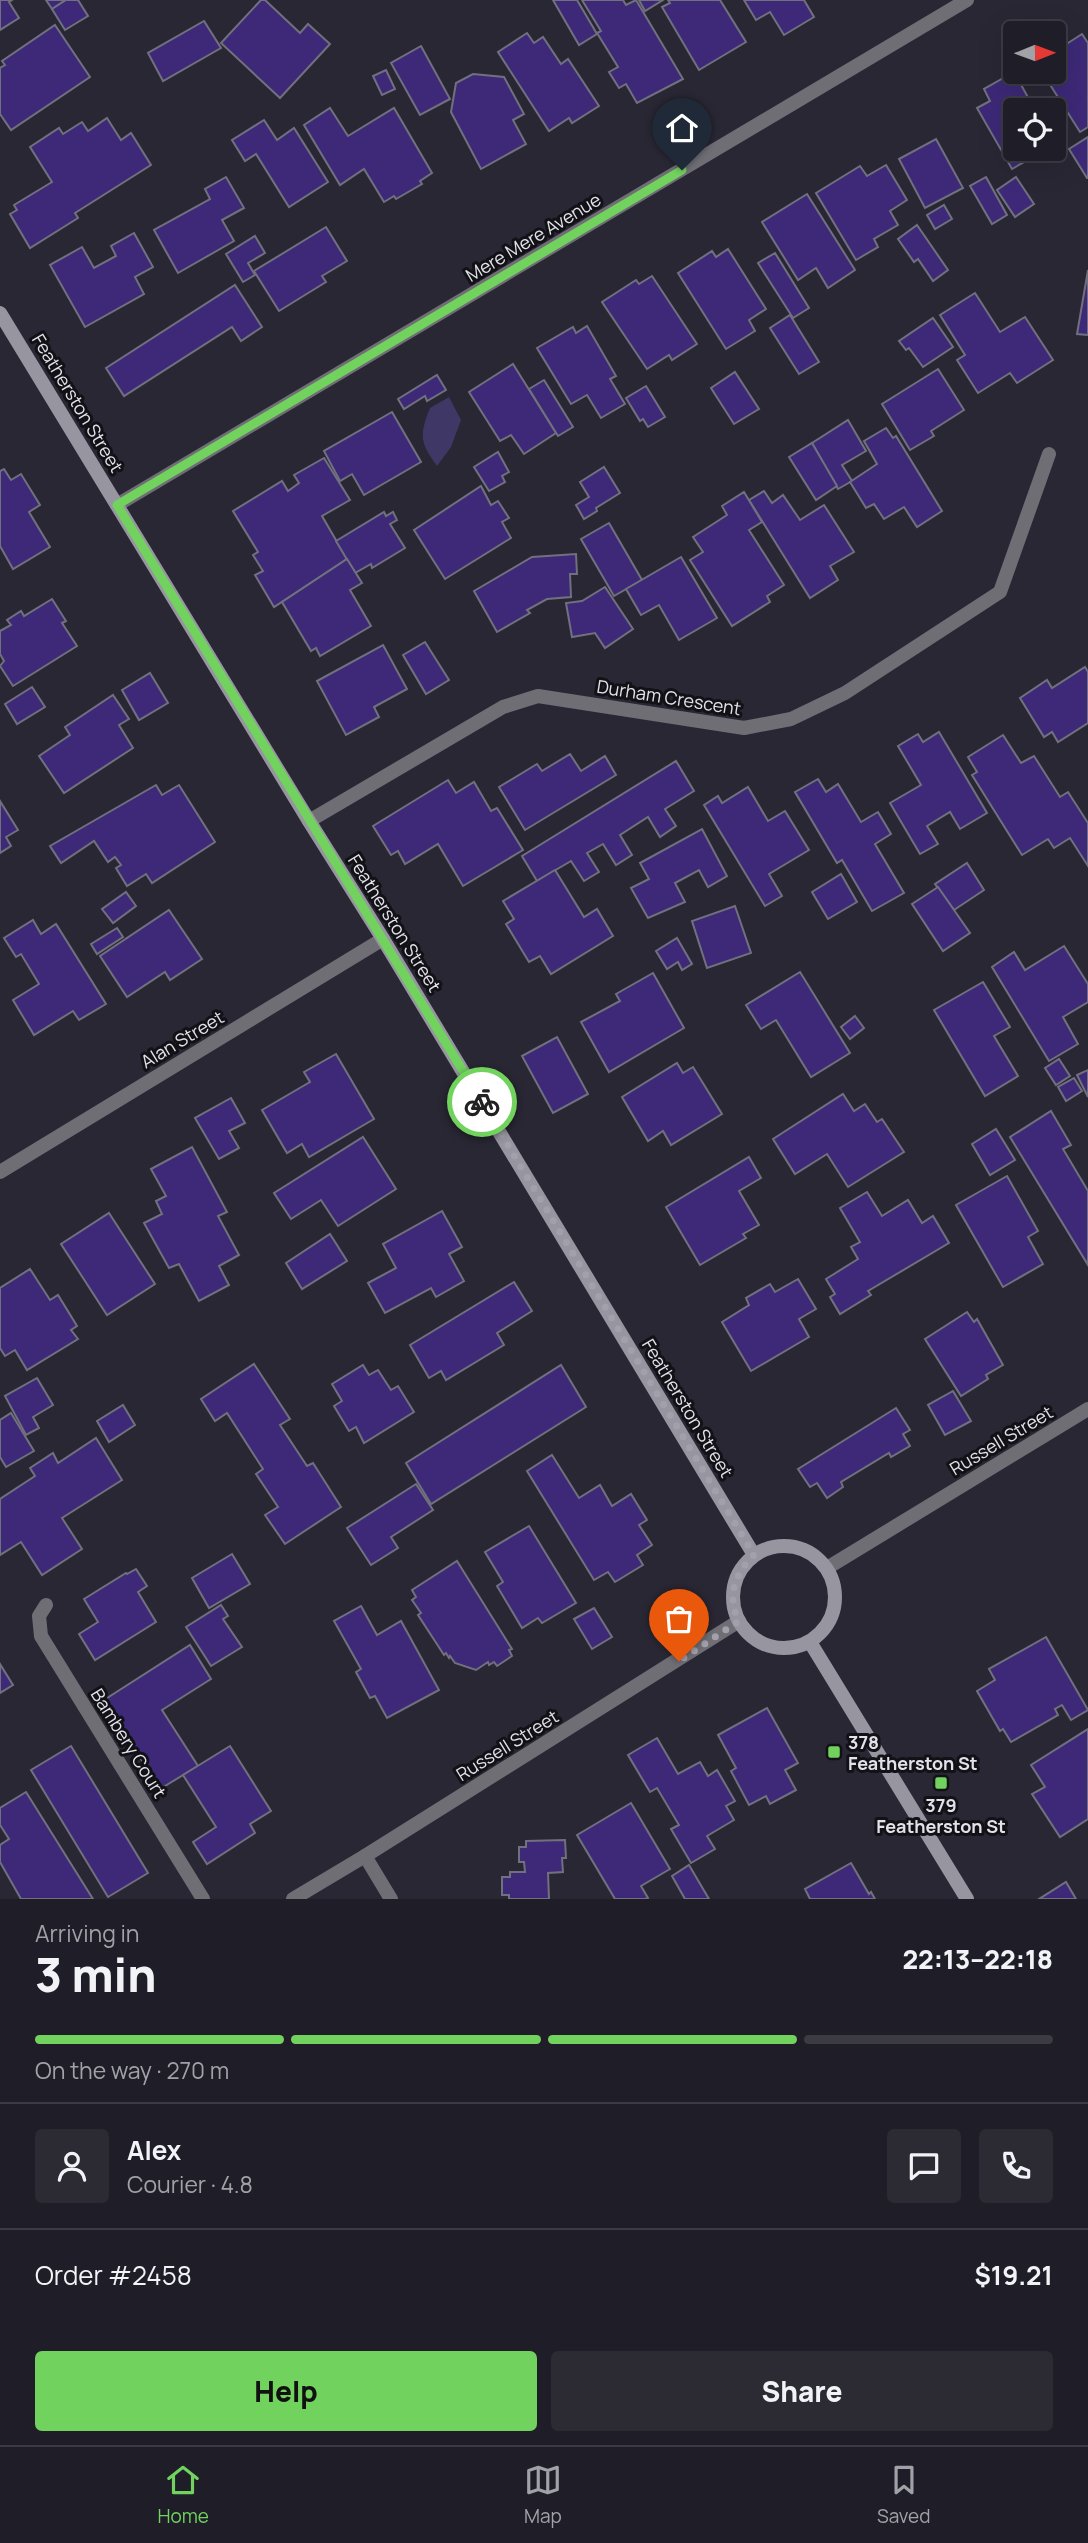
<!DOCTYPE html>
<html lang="en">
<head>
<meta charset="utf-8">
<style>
  body { margin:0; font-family:Manrope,sans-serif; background:#2c2a33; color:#f1f3f6; height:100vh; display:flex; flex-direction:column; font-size:26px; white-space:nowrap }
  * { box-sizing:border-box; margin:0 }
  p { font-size:23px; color:#a1a2a7 }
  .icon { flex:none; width:38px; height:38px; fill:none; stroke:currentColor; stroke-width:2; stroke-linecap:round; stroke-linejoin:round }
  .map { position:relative; height:1899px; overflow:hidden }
  .details { display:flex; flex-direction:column; background:#1f1d27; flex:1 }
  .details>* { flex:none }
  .needle { width:46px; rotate:89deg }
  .controls { position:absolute; left:1003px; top:21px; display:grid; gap:14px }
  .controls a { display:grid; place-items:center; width:63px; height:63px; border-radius:7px; background:#1f1d27; box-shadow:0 7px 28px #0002,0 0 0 2px #3c3b44; font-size:35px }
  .pin { position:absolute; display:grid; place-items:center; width:60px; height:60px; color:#fff; margin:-72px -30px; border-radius:50% 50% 50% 0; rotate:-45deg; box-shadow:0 0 7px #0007 }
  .pin .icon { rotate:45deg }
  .courier { position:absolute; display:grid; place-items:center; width:70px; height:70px; margin:-35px; border:5px solid #71d25e; border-radius:50%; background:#fff; color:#222; box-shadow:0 2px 9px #0007 }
  .headline em { font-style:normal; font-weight:800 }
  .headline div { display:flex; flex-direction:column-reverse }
  .headline { display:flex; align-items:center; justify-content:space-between; height:119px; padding:0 35px }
  h1 { font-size:46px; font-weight:800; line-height:52px }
  .bar { display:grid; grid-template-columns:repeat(4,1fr); gap:10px 7px; align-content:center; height:84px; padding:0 35px }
  .bar i { height:9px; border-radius:5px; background:#3c3b44 }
  .bar .on { background:#71d25e }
  .bar p { grid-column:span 4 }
  .line { display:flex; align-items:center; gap:18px; padding:0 35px; border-top:2px solid #3c3b44 }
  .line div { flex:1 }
  .round { display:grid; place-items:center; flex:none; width:74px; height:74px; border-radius:7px; background:#2c2a33 }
  .action { display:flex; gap:14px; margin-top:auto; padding:14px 35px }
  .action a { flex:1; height:80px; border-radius:7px; background:#71d25e; color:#111; font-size:28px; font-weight:800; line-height:80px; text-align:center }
  .action a+a { background:#2c2a33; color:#f1f3f6 }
  .dock { display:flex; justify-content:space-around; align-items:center; height:98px; border-top:2px solid #3c3b44; background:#1f1d27; font-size:19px; color:#a1a2a7 }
  .dock a { display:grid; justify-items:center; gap:4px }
  .dock .on { color:#71d25e }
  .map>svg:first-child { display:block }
  .green { fill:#3f3766 }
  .building { fill:#3d2977; stroke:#71707e; stroke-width:2 }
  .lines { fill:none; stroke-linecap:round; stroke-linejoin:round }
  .street { stroke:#6f6e75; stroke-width:14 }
  .secondary { stroke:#9695a0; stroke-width:14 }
  .done { stroke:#a2a1ab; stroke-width:7; stroke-dasharray:0 12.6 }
  .route { stroke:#71d25e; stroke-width:9 }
  .poi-dot { fill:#71d25e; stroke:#111116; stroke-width:2.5 }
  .labels { text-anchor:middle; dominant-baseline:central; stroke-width:6; stroke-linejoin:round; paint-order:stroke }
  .street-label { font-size:18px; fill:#e3e2eb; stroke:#111116 }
  .poi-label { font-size:18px; font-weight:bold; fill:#e3e2eb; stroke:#111116; text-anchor:start }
</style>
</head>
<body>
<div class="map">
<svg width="1088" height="1899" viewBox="0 0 1088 1899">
  <rect width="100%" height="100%" fill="#292734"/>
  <!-- green -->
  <path class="green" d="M449,397L461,420L451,447L437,466C420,443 419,435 430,408Z"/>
  <!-- building -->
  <g class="building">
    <path d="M0,0H12L9,2L19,18L0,30Z"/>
    <path d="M46,0H66L52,9Z"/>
    <path d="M66,0H78L88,16L65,30L52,9Z"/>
    <path d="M261,0H265L300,33L308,24L330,44L280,98L221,43Z"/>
    <path d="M553,0H577L597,34L579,45Z"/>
    <path d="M582,0H623L626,5L636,0L683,79L637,103L626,84L619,88L609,72L618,67L597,33L601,31Z"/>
    <path d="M639,0H663L645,11Z"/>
    <path d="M668,0H720L746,42L699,70L662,7L670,3Z"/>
    <path d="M744,0H804L814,17L784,35L770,12L756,20Z"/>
    <path d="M204,21L221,48L163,81L148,53Z"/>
    <path d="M55,25L90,77L11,130L0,114V68L5,65L2,61Z"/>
    <path d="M527,33L534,43L543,37L561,64L568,59L599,106L572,123L569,118L549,131L498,52Z"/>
    <path d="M1082,34L1088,43V127L1080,132L1042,72H1054V52Z"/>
    <path d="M421,46L450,99L420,115L391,63Z"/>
    <path d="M386,70L395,89L382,95L373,76Z"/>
    <path d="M1014,72L1035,110H1015V149H1047L1012,169L977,108L990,101L984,89Z"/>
    <path d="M473,74L504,77L524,114L513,120L526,144L481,169L451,112L456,83Z"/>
    <path d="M330,108L348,136L394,108L432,173L420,181L422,184L396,199L394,196L384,202L364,169L340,185L304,125Z"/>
    <path d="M107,118L121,140L131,133L151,165L75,213L78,218L30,248L10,214L17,210L14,205L52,182L30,147L59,128L63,134L82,122L88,131Z"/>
    <path d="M264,120L277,140L294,128L328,182L289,207L256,154L245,161L232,140Z"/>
    <path d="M1088,137V178H1087L1069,149Z"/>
    <path d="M936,139L963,188L925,208L899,159Z"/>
    <path d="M886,165L907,200L890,211L898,225L874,239L878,247L856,260L816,193L860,166L867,176Z"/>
    <path d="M226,177L244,208L222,220L234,241L178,273L154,230L210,199L205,189Z"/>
    <path d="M986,177L1007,215L992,224L970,186Z"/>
    <path d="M1016,177L1034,204L1015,217L997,190Z"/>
    <path d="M807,194L855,270L828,288L816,268L798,280L762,222Z"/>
    <path d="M944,205L952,219L935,229L927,215Z"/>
    <path d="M917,225L948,270L933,281L918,259L914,262L898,239Z"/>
    <path d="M326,227L347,261L322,276L326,282L279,311L254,271Z"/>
    <path d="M134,233L153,267L135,277L144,294L85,327L50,265L82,247L94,268L116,256L111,246Z"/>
    <path d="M255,236L265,253L248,263L255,275L243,282L226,254Z"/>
    <path d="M728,249L766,309L749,320L755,331L726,349L678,273L712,251L716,257Z"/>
    <path d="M775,253L809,308L793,318L758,263Z"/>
    <path d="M1088,270V335L1077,334Z"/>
    <path d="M652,276L697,344L672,360L669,355L647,369L602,302L636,280L639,284Z"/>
    <path d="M235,285L262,327L241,341L232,327L124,396L106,368Z"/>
    <path d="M975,293L1000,332L1025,317L1053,360L1017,383L1010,373L978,393L957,360L965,355L940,315Z"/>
    <path d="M790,315L819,362L799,374L770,328Z"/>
    <path d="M933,318L953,347L923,367L909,348L906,350L899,341Z"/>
    <path d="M587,326L616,376L610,379L625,404L601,418L587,395L571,404L537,348L573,327L576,333Z"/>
    <path d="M513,364L556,433L524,454L511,435L500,441L469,392Z"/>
    <path d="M938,369L964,410L931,431L934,436L910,450L882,404Z"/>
    <path d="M735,372L759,409L734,424L711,388Z"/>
    <path d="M437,375L446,390L427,401L425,396L404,409L398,399Z"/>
    <path d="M544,380L573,427L558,436L529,389Z"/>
    <path d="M646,386L665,417L648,427L643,419L640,421L626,398Z"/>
    <path d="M392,412L421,462L364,495L352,474L340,481L324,451Z"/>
    <path d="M848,420L866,451L842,465L852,481L838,489L812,443Z"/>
    <path d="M886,428L893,438L896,436L942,511L917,527L904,507L884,519L874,504L866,508L850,482L877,464L864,441Z"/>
    <path d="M812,443L837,486L816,500L789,457Z"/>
    <path d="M498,452L509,472L502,476L505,482L489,491L474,467Z"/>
    <path d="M324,458L350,500L322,516L347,559L274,607L255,575L263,571L253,555L258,552L233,511L282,481L288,491L299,483L294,475Z"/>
    <path d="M604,467L620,493L596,508L597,511L584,519L576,505L589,497L580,482Z"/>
    <path d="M4,469L11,480L21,474L40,505L29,512L50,547L13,569L0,546V471Z"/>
    <path d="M481,486L491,505L498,501L509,518L502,522L511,538L445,579L414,530Z"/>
    <path d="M764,491L772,503L783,495L800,520L824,505L854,552L830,566L838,580L810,598L749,500Z"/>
    <path d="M744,492L762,522L749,530L784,585L767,596L770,602L732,626L690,560L703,552L693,537L727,515L722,506Z"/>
    <path d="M384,512L386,516L393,512L397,520L390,524L405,548L372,568L371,564L355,573L336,541Z"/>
    <path d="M609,523L642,580L614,596L581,539Z"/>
    <path d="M576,554L577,574H570L571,597L547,599L527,610L530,613L497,632L474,591L532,557Z"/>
    <path d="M681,557L717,618L679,640L659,605L641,615L626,589Z"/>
    <path d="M347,559L362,583L350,590L371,626L320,656L316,648L311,651L282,602Z"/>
    <path d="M605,587L633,629L605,648L595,633L572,637L566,603L582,601Z"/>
    <path d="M52,599L66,621L62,623L77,646L13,686L0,666L4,661L0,654V631L11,625L7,620L21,611L24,616Z"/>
    <path d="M425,642L449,680L426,694L403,655Z"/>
    <path d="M383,645L407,689L374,707L379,717L346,735L317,681Z"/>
    <path d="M1085,667L1088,672V723L1058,742L1052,732L1044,737L1020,698L1047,680L1052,688Z"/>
    <path d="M150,673L168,703L139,720L122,690Z"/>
    <path d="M32,687L45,707L17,724L5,704Z"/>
    <path d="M113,695L129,719L119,725L133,748L64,793L39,756L70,735L65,727Z"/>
    <path d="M939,732L987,813L960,829L950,812L927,826L938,844L920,854L890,803L921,785L898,746L918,734L923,742Z"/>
    <path d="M1003,735L1021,763L1034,756L1060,797L1068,792L1088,823V866L1070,838L1054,848L1048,839L1022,855L972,775L977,772L968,757Z"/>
    <path d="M570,754L581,771L605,756L616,775L525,830L499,787L537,764L542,771Z"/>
    <path d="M676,761L694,791L665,809L676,826L660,837L648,817L620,835L632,855L616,865L603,844L587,853L599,872L584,881L571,861L537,881L522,856Z"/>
    <path d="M818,779L826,792L838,784L861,822L878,812L891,834L875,844L904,893L872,911L842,860L837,863L795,792Z"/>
    <path d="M448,780L456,793L474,782L491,811L497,808L523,850L463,886L438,844L405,864L398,851L391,855L373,826Z"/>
    <path d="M156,785L162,795L179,785L215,842L152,883L146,874L127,886L116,868L121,865L115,857L108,862L94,841L61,863L50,846Z"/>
    <path d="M748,787L768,821L785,811L809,850L769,874L782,896L765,906L704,805L718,796L722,803Z"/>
    <path d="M0,801L18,830L6,837L11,846L0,853Z"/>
    <path d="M702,829L727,876L708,887L699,870L675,883L685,902L648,918L631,888L649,879L640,863Z"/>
    <path d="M967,863L984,890L954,910L935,884Z"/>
    <path d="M555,870L584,917L597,909L613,936L551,974L540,956L529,962L506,924L514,919L503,901Z"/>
    <path d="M841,874L857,902L828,919L812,892Z"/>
    <path d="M938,887L970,933L943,951L912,904Z"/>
    <path d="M126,892L136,906L113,923L102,909Z"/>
    <path d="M735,906L751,953L707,968L692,921Z"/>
    <path d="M169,910L202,959L170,980L165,972L127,997L100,956Z"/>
    <path d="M33,920L41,934L56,924L106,1004L79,1020L73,1011L34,1035L13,1000L39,984L21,954L16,957L4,938Z"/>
    <path d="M117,928L123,937L97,954L91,944Z"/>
    <path d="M677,938L692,964L682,970L678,962L667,969L656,951Z"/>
    <path d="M1064,946L1088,984V1002L1063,1017L1078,1044L1049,1061L992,967L1014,952L1025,970Z"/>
    <path d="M800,972L850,1053L811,1077L776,1020L761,1029L746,1005Z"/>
    <path d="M653,973L684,1028L609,1072L581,1022L620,1001L616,994Z"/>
    <path d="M983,982L1010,1027L994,1036L1018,1076L985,1096L934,1010Z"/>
    <path d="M855,1016L864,1028L850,1039L841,1027Z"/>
    <path d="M557,1037L588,1094L553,1113L522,1056Z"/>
    <path d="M336,1054L374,1119L309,1157L302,1144L287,1153L262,1110L310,1082L304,1072Z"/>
    <path d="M1059,1059L1070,1076L1056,1085L1045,1068Z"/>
    <path d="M677,1063L683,1073L693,1067L722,1114L671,1145L663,1131L648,1141L622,1097Z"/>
    <path d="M1088,1070V1097L1077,1075Z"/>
    <path d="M1074,1078L1082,1091L1066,1101L1058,1087Z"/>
    <path d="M843,1094L854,1111L865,1104L877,1122L882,1119L904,1152L848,1187L827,1154L795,1174L773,1139Z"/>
    <path d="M231,1098L245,1123L229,1131L239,1148L219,1159L195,1118Z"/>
    <path d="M1051,1111L1071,1145L1063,1149L1088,1191V1265L1010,1137Z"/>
    <path d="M996,1129L1015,1160L990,1175L972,1144Z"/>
    <path d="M363,1137L396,1189L338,1226L321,1200L291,1219L274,1193Z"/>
    <path d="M192,1147L227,1212L218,1216L239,1255L219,1266L229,1285L199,1301L179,1264L169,1268L144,1223L162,1214L156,1201L166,1196L151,1169Z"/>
    <path d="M749,1157L761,1178L739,1191L759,1225L743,1234L746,1238L700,1265L666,1207Z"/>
    <path d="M1007,1176L1038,1231L1028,1237L1043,1264L1003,1287L956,1205Z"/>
    <path d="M867,1192L882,1216L908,1200L922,1223L933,1216L949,1243L868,1291L871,1295L840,1314L830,1297L835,1294L826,1279L858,1259L851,1247L860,1242L840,1208Z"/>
    <path d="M442,1211L462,1247L449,1254L464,1281L436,1297L431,1288L385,1313L368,1283L396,1268L383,1244Z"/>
    <path d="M109,1213L155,1284L107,1315L61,1244Z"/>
    <path d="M330,1234L347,1261L302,1289L286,1263Z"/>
    <path d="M30,1269L50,1300L58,1295L77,1326L71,1330L78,1339L27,1370L15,1350L5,1356L0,1348V1288Z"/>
    <path d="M798,1279L816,1309L799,1319L809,1337L751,1371L722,1322L749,1305L746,1298L770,1284L775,1292Z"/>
    <path d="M514,1282L532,1311L497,1333L504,1345L446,1380L441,1371L429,1378L410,1345Z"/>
    <path d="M967,1312L974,1322L977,1319L1003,1365L986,1375L988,1379L961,1396L925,1339Z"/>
    <path d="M254,1364L290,1419L280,1425L307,1466L313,1463L341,1507L285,1544L265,1515L278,1507L256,1474L263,1469L227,1413L215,1421L201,1399Z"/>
    <path d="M363,1365L369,1375L378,1370L391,1390L398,1386L414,1412L364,1443L356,1427L349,1431L334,1406L342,1401L332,1384Z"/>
    <path d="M561,1365L586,1407L431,1504L406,1463Z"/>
    <path d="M37,1378L53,1405L33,1417L39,1428L26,1435L5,1396Z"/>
    <path d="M953,1391L971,1421L945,1435L928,1405Z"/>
    <path d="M123,1405L135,1425L109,1442L97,1421Z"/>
    <path d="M896,1408L910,1430L903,1434L910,1446L891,1457L889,1453L841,1482L843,1487L827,1498L817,1483L810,1487L798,1469Z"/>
    <path d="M11,1413L34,1451L6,1467L0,1457V1420Z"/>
    <path d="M96,1438L122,1480L62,1518L82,1549L42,1575L21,1542L0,1555V1499L35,1476L30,1468L53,1453L58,1463Z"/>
    <path d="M552,1455L579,1498L600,1485L612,1506L631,1494L647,1520L639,1525L652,1545L637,1555L643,1565L615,1582L608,1572L594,1580L527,1471Z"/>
    <path d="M416,1484L433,1510L391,1537L398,1548L371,1565L347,1528Z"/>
    <path d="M529,1526L576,1603L542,1623L538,1618L522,1628L497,1586L503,1582L485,1552Z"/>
    <path d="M232,1554L250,1584L209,1608L192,1578Z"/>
    <path d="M457,1561L512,1649L509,1650L512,1656L497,1666L494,1662L489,1665L488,1662L476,1670L455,1663L450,1656L449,1658L446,1653L444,1655L418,1615L421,1613L412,1600L416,1597L412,1590Z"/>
    <path d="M136,1569L147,1586L138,1592L156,1622L95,1660L79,1634L98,1622L84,1599L126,1573L127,1574Z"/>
    <path d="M221,1605L228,1616L223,1619L242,1647L211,1666L186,1627Z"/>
    <path d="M361,1606L377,1635L401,1621L439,1690L387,1718L375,1696L370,1698L356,1672L361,1669L334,1621Z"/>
    <path d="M594,1608L612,1637L592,1649L574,1619Z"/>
    <path d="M1046,1637L1088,1710L1071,1720L1062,1705L1055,1709L1058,1715L1011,1742L1003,1729L1000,1731L977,1691L995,1680L989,1669Z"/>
    <path d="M190,1645L211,1679L162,1710L198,1766L160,1789L104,1700Z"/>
    <path d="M0,1664L13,1685L0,1693Z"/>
    <path d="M767,1708L798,1763L785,1770L796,1790L770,1804L766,1796L749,1805L731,1771L736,1768L718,1735Z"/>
    <path d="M1088,1729V1819L1060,1837L1032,1794L1045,1787L1031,1765Z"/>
    <path d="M657,1738L678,1774L700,1762L708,1776L717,1770L735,1801L726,1806L734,1820L707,1836L715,1849L691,1863L671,1829L679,1825L657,1788L650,1792L628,1755Z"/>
    <path d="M71,1746L148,1873L108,1897L31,1770Z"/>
    <path d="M230,1746L271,1811L250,1824L255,1833L207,1864L193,1842L216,1827L183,1775Z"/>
    <path d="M26,1792L93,1899H21L0,1862V1845L9,1839L0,1825V1808Z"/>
    <path d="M631,1803L670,1869L641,1886L648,1898L645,1899H615L577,1835Z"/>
    <path d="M565,1840L566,1858H562L563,1872L548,1873L549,1899H509V1895H502V1877H510V1872H525L524,1862H519V1847H526V1841Z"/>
    <path d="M851,1863L869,1894L871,1892L875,1899H810L805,1889Z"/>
    <path d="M689,1865L709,1899H685L672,1876Z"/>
    <path d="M1066,1882L1076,1899H1039Z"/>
  </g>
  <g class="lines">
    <!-- street -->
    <g class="street">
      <path d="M117,505L967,0"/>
      <path d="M309,821L503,707L538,696L744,728L791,719L845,693L1000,592L1049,454"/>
      <path d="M0,1172L383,939"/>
      <path d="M827,1568L1088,1409"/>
      <path d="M46,1605L39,1616L41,1636L203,1899"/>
      <path d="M365,1856L391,1899"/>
      <path d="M293,1899L365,1856L739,1621"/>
    </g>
    <!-- secondary -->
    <g class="secondary">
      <path d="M0,313L309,821L383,939L754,1555"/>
      <circle cx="784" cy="1597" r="51"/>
      <path d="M810,1642L967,1899"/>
    </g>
  </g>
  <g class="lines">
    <!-- done -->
    <path class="done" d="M482,1102L754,1555C735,1574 726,1596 739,1621L679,1661"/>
    <!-- route -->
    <path class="route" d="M482,1102L117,505L682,170"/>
  </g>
  <!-- markers -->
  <g class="poi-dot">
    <rect x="827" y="1745" width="14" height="14" rx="3.5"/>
    <rect x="934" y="1776" width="14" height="14" rx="3.5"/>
  </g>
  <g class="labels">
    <!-- street labels -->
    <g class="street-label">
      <text transform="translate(533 237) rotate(-31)">Mere Mere Avenue</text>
      <text transform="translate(78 403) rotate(59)">Featherston Street</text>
      <text transform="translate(669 697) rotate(9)">Durham Crescent</text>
      <text transform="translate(395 923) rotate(58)">Featherston Street</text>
      <text transform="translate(182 1039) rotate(-31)">Alan Street</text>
      <text transform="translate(688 1408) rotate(59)">Featherston Street</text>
      <text transform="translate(1001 1440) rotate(-31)">Russell Street</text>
      <text transform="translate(129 1743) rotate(58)">Bambery Court</text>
      <text transform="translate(507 1745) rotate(-32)">Russell Street</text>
    </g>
    <!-- poi labels -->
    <g class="poi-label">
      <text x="848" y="1742">378<tspan x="848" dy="21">Featherston St</tspan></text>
      <text x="941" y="1805" text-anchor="middle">379<tspan x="941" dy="21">Featherston St</tspan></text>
    </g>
  </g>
</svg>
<div class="controls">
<a><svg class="needle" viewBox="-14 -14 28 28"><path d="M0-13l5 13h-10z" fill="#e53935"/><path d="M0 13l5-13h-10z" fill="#a1a2a7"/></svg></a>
<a><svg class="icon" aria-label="locate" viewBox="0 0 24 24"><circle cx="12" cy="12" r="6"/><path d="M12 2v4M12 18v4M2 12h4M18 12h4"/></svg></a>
</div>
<div class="pin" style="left:679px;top:1661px;background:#ea580c"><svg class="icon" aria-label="bag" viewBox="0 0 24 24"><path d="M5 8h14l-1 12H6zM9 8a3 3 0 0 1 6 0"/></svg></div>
<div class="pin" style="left:682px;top:170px;background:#1f2937"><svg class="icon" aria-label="home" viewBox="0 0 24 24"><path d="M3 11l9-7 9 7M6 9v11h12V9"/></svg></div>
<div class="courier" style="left:482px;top:1102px"><svg class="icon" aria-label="bike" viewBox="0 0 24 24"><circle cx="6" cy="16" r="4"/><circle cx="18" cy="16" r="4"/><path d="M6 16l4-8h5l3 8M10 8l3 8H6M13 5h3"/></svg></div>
</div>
<section class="details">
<div class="headline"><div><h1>3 min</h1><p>Arriving in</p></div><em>22:13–22:18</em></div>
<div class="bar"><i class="on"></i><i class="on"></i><i class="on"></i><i></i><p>On the way · 270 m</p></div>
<div class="line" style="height:126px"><a class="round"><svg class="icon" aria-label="person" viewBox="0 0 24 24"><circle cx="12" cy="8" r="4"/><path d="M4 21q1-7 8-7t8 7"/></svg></a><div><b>Alex</b><p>Courier · 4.8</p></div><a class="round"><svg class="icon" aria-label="chat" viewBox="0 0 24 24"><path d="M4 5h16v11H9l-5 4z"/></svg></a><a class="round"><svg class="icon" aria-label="phone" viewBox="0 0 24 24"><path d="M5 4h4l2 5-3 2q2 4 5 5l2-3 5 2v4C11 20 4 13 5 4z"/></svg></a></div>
<div class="line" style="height:91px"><div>Order #2458</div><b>$19.21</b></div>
<div class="action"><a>Help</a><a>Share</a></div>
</section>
<nav class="dock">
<a class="on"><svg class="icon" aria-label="home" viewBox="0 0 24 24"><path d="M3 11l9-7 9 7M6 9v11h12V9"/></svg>Home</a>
<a><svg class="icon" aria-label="map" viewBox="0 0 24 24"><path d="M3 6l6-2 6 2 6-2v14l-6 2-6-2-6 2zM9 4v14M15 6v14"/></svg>Map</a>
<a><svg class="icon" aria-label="saved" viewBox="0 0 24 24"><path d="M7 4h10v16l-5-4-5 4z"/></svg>Saved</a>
</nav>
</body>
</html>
